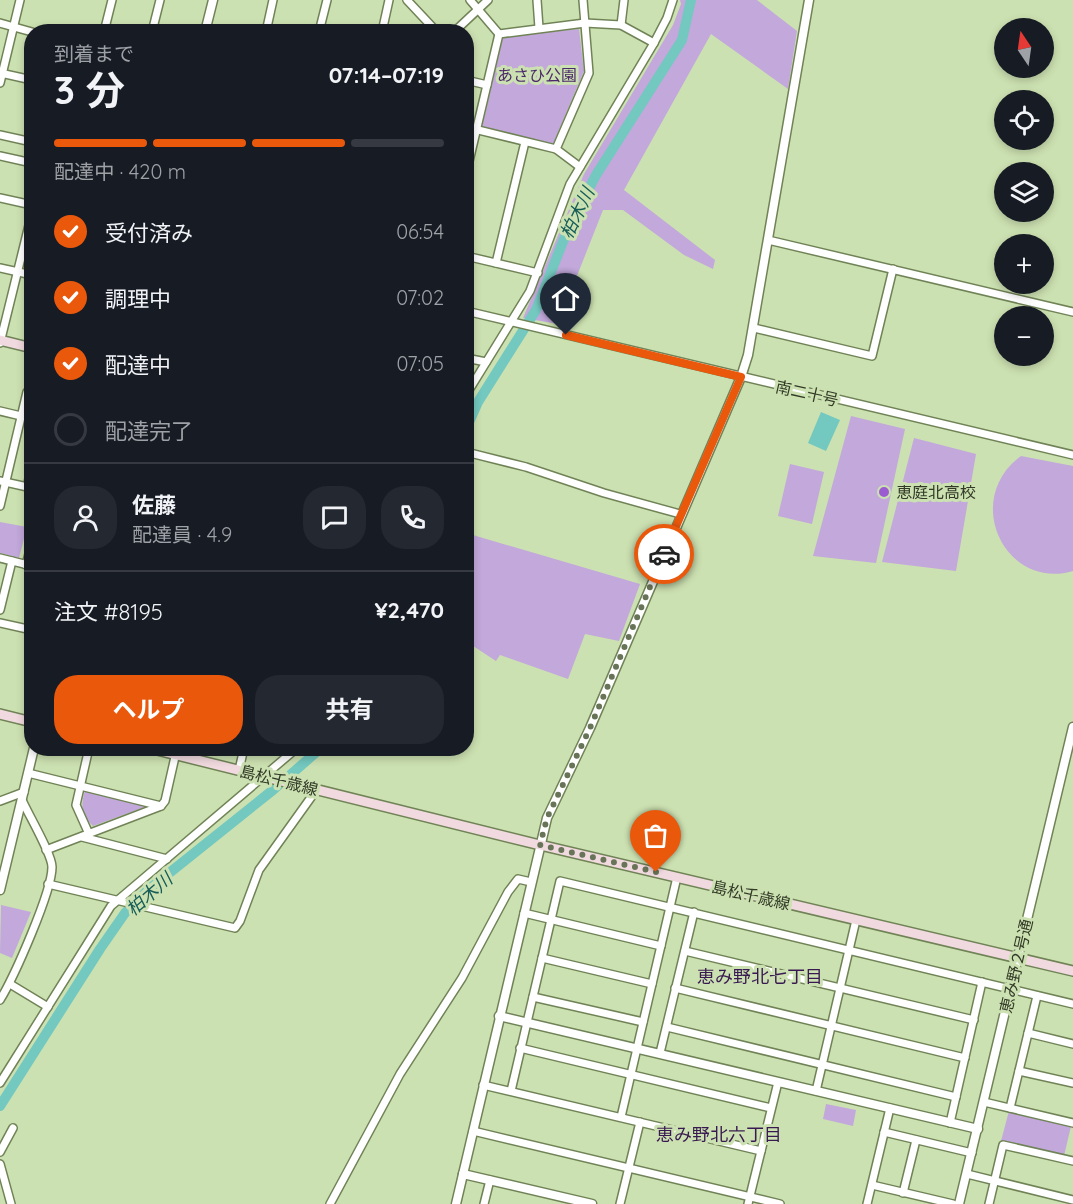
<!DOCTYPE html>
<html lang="ja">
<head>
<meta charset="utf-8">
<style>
  body { margin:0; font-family:Quicksand,"Noto Sans JP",sans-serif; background:#242831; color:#f1f3f6; height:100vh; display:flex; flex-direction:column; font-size:22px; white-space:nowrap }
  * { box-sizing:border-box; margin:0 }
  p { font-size:20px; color:#9ea1a6 }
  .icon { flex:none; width:33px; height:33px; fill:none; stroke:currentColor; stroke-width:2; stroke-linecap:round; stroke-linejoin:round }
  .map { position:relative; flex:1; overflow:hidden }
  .side { position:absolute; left:24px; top:24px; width:450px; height:732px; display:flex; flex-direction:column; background:#171b24; border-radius:24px; box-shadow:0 3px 9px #0003 }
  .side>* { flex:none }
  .needle { width:39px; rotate:347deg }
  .tools { position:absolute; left:994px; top:18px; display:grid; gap:12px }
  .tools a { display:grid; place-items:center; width:60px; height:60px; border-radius:50%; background:#171b24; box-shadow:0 3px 9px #0003; font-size:30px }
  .pin { position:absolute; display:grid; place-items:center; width:51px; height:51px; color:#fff; margin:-62px -26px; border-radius:50% 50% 50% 0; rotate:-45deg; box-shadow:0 0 6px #0007 }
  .pin .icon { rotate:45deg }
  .courier { position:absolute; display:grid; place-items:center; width:60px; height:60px; margin:-30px; border:4px solid #ea580c; border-radius:50%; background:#fff; color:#222; box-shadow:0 2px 8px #0007 }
  .overview em { font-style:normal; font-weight:700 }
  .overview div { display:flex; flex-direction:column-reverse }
  .overview { display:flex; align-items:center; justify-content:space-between; height:102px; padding:0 30px }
  h1 { font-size:39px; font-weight:700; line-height:45px }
  .bar { display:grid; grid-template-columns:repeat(4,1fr); gap:9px 6px; align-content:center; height:72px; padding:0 30px }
  .bar i { height:8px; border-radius:4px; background:#363941 }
  .bar .selected { background:#ea580c }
  .bar p { grid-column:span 4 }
  .line { display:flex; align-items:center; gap:15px; padding:0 30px; border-top:2px solid #363941 }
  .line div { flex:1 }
  .round { display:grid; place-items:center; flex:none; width:63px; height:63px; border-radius:24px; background:#242831 }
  ol { padding:0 30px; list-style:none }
  li { display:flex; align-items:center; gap:18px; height:66px }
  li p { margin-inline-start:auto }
  li .icon { padding:6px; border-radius:50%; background:#ea580c; color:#fff; stroke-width:4 }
  li:last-child { color:#9ea1a6 }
  li i { width:33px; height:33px; border:3px solid #363941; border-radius:50% }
  .cta { display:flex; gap:12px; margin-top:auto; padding:12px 30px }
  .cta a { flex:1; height:69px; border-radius:24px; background:#ea580c; color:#fff; font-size:24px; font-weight:700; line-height:69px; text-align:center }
  .cta a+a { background:#242831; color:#f1f3f6 }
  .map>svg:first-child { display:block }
  .green { fill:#c2a8db }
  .water { fill:#73c8bf }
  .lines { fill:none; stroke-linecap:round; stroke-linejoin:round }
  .river { stroke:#73c8bf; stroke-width:10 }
  .minor-casing { stroke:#708357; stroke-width:10 }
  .tertiary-casing { stroke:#708357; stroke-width:11 }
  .secondary-casing { stroke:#708357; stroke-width:12 }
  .minor { stroke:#fff; stroke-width:7 }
  .tertiary { stroke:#fff; stroke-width:8 }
  .secondary { stroke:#f1dadf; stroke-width:9 }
  .done { stroke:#687457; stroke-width:6; stroke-dasharray:0 10.8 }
  .route { stroke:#ea580c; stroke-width:8 }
  .poi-dot { fill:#9b5bd1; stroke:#cce1b1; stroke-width:2 }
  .labels { text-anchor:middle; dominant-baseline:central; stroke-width:6; stroke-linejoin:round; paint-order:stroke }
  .park-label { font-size:16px; fill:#4c286a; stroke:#cce1b1 }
  .street-label { font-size:16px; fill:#323a27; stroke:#cce1b1 }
  .poi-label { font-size:16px; fill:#323a27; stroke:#cce1b1; text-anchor:start }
  .water-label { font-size:18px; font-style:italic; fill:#165d58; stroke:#cce1b1 }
  .neighbourhood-label { font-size:18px; fill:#381951; stroke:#cce1b1 }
</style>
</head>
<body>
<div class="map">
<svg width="1073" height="1204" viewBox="0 0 1073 1204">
  <rect width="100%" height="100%" fill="#cce1b1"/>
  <!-- green -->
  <g class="green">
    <path d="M680,0H757L797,31L788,89L711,34L624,190L715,260L713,269L684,255L623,210H603L558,324L523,318L584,174L673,25L681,4Z"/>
    <path d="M579,29L584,71L553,144L482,127L503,37Z"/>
    <path d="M851,416L905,429L876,563L813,556Z"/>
    <path d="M914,438L976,454L956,571L882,562Z"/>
    <path d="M1021,456L1073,466V571C1006,591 961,500 1021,456Z"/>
    <path d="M790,464L824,472L812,524L778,516Z"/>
    <path d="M0,522L27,527L19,558L0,553Z"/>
    <path d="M466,533L640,584L619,641L585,634L568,679L500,655L496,661L467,642Z"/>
    <path d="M85,790L142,804L145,807L93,826C80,814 81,806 85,790Z"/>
    <path d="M1,905L31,912L12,958L0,953Z"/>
    <path d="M826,1104L856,1110L853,1126L823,1119Z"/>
    <path d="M1009,1111L1071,1126L1064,1156L1001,1141Z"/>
  </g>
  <!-- water -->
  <path class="water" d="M821,412L840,420L826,451L808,443Z"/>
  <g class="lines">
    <!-- river -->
    <g class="river">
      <path d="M466,429L478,402L536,310L568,229L596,175L682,40L691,0"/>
      <path d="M0,1106L100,949L125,913L148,890L273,790L321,748"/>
    </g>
    <defs>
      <g id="minor">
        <path d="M407,0L437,32"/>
        <path d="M470,0L499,34"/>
        <path d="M537,0L539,28"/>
        <path d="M0,23L32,32"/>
        <path d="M621,25L624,0"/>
        <path d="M104,32L112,0"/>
        <path d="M152,32L160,0"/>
        <path d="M266,32L273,0"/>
        <path d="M319,32L327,0"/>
        <path d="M382,32L389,0"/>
        <path d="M454,32L488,0"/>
        <path d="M499,34L585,23L621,25L654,43"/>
        <path d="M0,73L32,80"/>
        <path d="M466,80L487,85"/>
        <path d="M0,83L20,0"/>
        <path d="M466,127L556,149L580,167"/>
        <path d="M0,135L32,142"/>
        <path d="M556,149L589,73L583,0"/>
        <path d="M0,156L32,163"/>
        <path d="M466,174L499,34"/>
        <path d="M0,198L32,205"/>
        <path d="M768,240L1073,312"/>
        <path d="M466,256L538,273"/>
        <path d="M496,263L525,142"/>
        <path d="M0,268L32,275"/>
        <path d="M466,311L1073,455"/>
        <path d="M754,328L872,356L893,269"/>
        <path d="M0,343L32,213"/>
        <path d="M466,358L486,362"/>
        <path d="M466,395L530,291L570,184L654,43L667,18L673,0"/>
        <path d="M0,411L21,416"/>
        <path d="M466,452L526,467L604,493L680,514"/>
        <path d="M0,481L32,488"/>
        <path d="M27,487L32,467"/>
        <path d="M0,506L27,392L32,394"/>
        <path d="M0,558L32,566"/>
        <path d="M26,565L32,543"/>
        <path d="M0,610L12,561"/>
        <path d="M0,623L32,630"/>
        <path d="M239,770L244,748"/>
        <path d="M28,773L161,806"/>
        <path d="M0,801L24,792"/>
        <path d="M89,834L76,805L89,748"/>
        <path d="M82,837L167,859"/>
        <path d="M46,850L161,806L165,801L177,748"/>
        <path d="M48,884L235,928L240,921L259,870L317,789"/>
        <path d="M524,913L661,946"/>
        <path d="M685,951L974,1020"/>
        <path d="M542,958L652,984"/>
        <path d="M10,984L48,1007"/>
        <path d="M675,988L965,1058"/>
        <path d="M533,997L643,1022"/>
        <path d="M0,1000C14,977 52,892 52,867C52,854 28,814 22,800"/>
        <path d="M667,1027L956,1097"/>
        <path d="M1028,1033L1073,1044"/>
        <path d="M520,1048L771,1108"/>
        <path d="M660,1053L694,912"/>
        <path d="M1019,1071L1073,1083"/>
        <path d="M0,1083L111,906L297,748"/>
        <path d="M483,1085L761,1151"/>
        <path d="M511,1091L560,881L1073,1004"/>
        <path d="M816,1091L856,920"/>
        <path d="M984,1102L1073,1123"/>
        <path d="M1010,1108L1037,996"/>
        <path d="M621,1117L677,877"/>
        <path d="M950,1123L982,982"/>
        <path d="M473,1131L780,1204"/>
        <path d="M884,1132L972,1153"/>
        <path d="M0,1152L13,1128"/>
        <path d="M0,1164L11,1204"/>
        <path d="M967,1174L1073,1200"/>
        <path d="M872,1185L953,1204"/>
        <path d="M903,1193L916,1140"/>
        <path d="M330,1204L400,1074L462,978L508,892L518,879L531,882"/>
        <path d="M484,1204L490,1180"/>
        <path d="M620,1204L640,1122"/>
        <path d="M748,1204L778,1082"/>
        <path d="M867,1204L890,1108"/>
        <path d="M989,1204L1003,1145L1073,1161"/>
      </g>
      <g id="tertiary">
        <path d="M205,32L213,0"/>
        <path d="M0,890L34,748"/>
        <path d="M499,1016L978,1129"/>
        <path d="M463,1174L592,1204"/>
        <path d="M456,1204L547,818L590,728L741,377L748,355L809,0"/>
        <path d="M959,1204L1073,727"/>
      </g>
      <g id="secondary">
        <path d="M0,340L32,348"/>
        <path d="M0,714L32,722"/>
        <path d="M149,748L540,845L1073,971"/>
      </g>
    </defs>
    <!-- minor casing -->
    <use href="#minor" class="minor-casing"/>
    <!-- tertiary casing -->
    <use href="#tertiary" class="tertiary-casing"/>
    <!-- secondary casing -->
    <use href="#secondary" class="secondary-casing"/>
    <!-- minor -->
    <use href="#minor" class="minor"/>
    <!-- tertiary -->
    <use href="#tertiary" class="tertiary"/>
    <!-- secondary -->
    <use href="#secondary" class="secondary"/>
  </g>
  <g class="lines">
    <!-- done -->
    <path class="done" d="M656,872L540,845L547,818L590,728L664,554"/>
    <!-- route -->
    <path class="route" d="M566,335L741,377L664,554"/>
  </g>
  <!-- markers -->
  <circle class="poi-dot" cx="884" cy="492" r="6"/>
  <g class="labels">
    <!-- park labels -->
    <g class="park-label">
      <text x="537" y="75">あさひ公園</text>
    </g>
    <!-- street labels -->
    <g class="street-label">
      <text transform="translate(807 393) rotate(13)">南二十号</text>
      <text transform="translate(279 780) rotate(14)">島松千歳線</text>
      <text transform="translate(751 895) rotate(13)">島松千歳線</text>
      <text transform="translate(1016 966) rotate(-77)">恵み野２号通</text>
    </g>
    <!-- poi labels -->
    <g class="poi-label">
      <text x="896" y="492">恵庭北高校</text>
    </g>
    <!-- water labels -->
    <g class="water-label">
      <text transform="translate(577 213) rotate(-64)">柏木川</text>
      <text transform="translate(149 894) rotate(-41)">柏木川</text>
    </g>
    <!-- neighbourhood labels -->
    <g class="neighbourhood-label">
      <text x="760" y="976">恵み野北七丁目</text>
      <text x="719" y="1134">恵み野北六丁目</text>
    </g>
  </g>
</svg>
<div class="tools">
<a><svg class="needle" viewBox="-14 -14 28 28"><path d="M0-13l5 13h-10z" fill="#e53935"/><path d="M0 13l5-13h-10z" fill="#9ea1a6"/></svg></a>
<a><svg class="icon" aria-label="locate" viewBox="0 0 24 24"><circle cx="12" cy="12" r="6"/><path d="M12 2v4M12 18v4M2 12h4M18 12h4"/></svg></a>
<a><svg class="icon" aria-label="layers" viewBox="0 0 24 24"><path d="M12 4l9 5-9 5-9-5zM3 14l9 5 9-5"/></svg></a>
<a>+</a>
<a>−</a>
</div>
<div class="pin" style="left:656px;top:872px;background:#ea580c"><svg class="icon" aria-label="bag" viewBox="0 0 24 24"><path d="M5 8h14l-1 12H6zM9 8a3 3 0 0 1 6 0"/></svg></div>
<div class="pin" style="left:566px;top:335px;background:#1f2937"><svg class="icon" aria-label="home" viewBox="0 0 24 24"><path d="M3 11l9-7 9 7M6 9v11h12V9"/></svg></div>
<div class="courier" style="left:664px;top:554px"><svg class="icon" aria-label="car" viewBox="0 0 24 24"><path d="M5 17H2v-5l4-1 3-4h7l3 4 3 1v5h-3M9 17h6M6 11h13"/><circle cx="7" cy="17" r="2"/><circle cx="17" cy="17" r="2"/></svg></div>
<section class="side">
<div class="overview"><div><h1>3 分</h1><p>到着まで</p></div><em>07:14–07:19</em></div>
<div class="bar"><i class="selected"></i><i class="selected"></i><i class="selected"></i><i></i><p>配達中 · 420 m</p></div>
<ol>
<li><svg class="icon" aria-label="check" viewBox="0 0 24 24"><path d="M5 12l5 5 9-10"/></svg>受付済み<p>06:54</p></li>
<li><svg class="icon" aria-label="check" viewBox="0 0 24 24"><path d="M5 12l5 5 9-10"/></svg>調理中<p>07:02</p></li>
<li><svg class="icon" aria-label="check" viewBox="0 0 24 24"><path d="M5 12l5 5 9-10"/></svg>配達中<p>07:05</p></li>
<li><i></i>配達完了</li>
</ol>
<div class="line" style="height:108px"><a class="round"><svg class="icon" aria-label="person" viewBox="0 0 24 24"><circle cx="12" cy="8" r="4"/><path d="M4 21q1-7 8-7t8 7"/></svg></a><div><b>佐藤</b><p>配達員 · 4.9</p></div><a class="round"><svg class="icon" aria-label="chat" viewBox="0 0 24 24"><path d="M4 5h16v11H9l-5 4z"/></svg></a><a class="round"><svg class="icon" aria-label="phone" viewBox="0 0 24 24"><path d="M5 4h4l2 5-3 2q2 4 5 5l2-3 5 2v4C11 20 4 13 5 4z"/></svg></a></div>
<div class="line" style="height:78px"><div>注文 #8195</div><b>¥2,470</b></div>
<div class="cta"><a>ヘルプ</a><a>共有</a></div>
</section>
</div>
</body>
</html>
